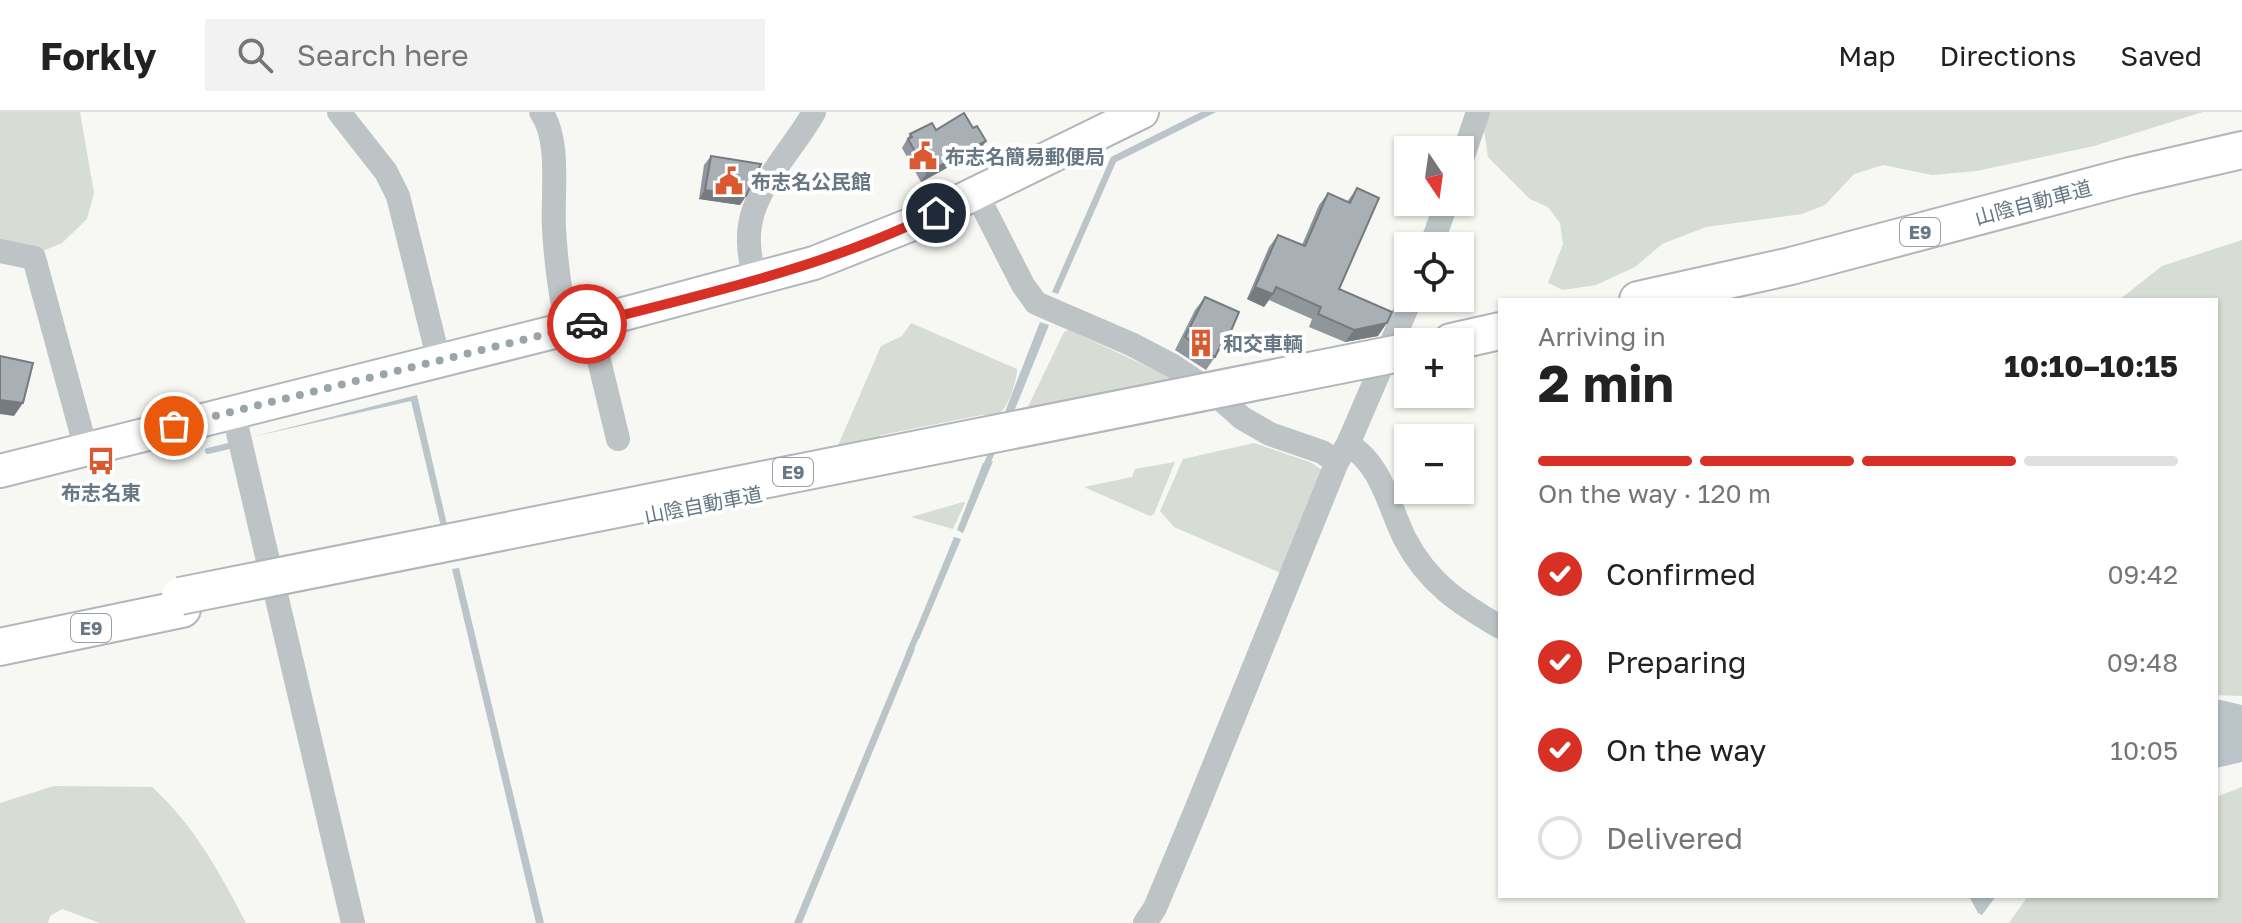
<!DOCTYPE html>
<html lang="en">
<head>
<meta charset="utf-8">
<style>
  body { margin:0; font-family:"Golos Text","Noto Sans JP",sans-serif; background:#f2f2f2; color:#222; height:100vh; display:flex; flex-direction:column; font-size:30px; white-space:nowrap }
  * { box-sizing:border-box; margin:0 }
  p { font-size:26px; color:#767676 }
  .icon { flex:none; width:44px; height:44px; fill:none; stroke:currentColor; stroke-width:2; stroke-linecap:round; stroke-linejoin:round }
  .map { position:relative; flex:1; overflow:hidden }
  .sheet { position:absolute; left:1498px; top:186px; width:720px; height:600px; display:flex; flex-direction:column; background:#fff; border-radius:0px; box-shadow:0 2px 6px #0004 }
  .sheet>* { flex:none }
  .needle { width:52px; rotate:167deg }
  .fabs { position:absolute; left:1394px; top:24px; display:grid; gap:16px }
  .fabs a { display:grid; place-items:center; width:80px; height:80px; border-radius:0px; background:#fff; box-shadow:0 2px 6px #0004; font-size:40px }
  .pin { position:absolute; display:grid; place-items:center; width:68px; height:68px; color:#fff; margin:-34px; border:4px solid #fff; border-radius:50%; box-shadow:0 2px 8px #0007 }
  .courier { position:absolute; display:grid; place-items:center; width:80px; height:80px; margin:-40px; border:6px solid #d93025; border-radius:50%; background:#fff; color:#222; box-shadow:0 2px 10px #0007 }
  .head em { font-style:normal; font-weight:700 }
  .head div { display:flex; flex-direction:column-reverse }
  .head { display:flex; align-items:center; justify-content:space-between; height:136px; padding:0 40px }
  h1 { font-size:52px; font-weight:700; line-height:60px }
  .bar { display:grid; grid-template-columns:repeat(4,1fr); gap:12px 8px; align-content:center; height:96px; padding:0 40px }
  .bar i { height:10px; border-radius:6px; background:#e0e0e0 }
  .bar .selected { background:#d93025 }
  .bar p { grid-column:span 4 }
  ol { padding:0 40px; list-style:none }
  li { display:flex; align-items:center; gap:24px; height:88px }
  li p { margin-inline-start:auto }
  li .icon { padding:8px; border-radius:50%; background:#d93025; color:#fff; stroke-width:4 }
  li:last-child { color:#767676 }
  li i { width:44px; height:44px; border:4px solid #e0e0e0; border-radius:50% }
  header { display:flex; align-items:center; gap:48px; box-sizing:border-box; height:112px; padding:0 40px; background:#fff; border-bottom:2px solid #e0e0e0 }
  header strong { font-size:38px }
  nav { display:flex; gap:44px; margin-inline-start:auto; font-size:28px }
  .search { width:560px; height:72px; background:#f2f2f2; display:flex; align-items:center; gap:20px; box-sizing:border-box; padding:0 28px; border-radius:0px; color:#767676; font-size:30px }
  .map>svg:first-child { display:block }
  .green { fill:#d7dcd4 }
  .water { fill:#bac4c9 }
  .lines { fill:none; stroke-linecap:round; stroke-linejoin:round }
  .stream { stroke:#bac4c9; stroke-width:6 }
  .major-casing { stroke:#b2b7bb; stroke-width:36 }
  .highway-casing { stroke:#b2b6b9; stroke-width:40 }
  .minor { stroke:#bec3c6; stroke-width:24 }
  .major { stroke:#fff; stroke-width:32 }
  .highway { stroke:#fff; stroke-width:36 }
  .highway-bridge-casing { stroke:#b2b6b9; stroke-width:40; stroke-linecap:butt }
  .highway-bridge { stroke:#fff; stroke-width:36 }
  .wall { fill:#90979c }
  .shaded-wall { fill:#767b7f }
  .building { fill:#a8b0b5; stroke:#767b7f; stroke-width:2 }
  .done { stroke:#9aa4ab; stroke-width:8; stroke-dasharray:0 14.4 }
  .route { stroke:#d93025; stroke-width:10 }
  .labels { text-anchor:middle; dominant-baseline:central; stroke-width:8; stroke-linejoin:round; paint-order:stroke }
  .shield { fill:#fff; stroke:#95a0a9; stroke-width:2 }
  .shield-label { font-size:18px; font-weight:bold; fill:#687784 }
  .poi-label { font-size:20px; font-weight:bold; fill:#687784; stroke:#fff; text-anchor:start }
  .street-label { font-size:20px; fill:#687784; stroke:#fff }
</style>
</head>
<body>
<header>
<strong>Forkly</strong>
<div class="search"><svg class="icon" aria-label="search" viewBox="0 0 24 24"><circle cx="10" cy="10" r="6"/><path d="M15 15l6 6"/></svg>Search here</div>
<nav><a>Map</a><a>Directions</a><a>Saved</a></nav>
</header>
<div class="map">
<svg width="2242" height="811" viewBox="0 0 2242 811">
  <rect width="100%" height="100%" fill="#f7f7f4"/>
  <!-- green -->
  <g class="green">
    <path d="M0,0H80L94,81L87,107L62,131L43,139L0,131Z"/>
    <path d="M1489,0H2203L2094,34L1977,59L1932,63L1883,53L1854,62L1825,93L1802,102L1706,115L1662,132L1635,155L1596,173L1563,178L1548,171L1563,132L1560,111L1548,95L1530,87L1488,45L1484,18Z"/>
    <path d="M2242,128V584L2216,583V188H2119L2162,154Z"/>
    <path d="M911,211L1017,257C1017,268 1009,293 1001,300C996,304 988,303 982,303L881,323L876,331L837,336L881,234L902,224Z"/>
    <path d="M1069,218L1172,266L1174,275L1024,303L1064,220Z"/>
    <path d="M1254,331L1310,350L1322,358L1281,461L1174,415L1160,399L1183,347Z"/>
    <path d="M1175,350L1154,402L1150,404L1084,375L1132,365L1135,357Z"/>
    <path d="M963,390L965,391L953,417L911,405Z"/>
    <path d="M54,674L152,675C194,713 220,761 246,811H100L62,797L50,804L48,811H0V691Z"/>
    <path d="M2242,675V811H2009L2028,784H2216V685Z"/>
  </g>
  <!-- water -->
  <g class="water">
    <path d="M1201,0H1216L1116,50L1058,182L1052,180L1111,45Z"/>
    <path d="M1040,210L1049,213L1011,307L1003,305Z"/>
    <path d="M417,283L448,417L442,419L411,289L252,325Z"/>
    <path d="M993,349L963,421L957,418L983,351Z"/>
    <path d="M954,425L961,427L919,527L913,525Z"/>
    <path d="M459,456L544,811H536L452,457Z"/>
    <path d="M909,534L915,537L802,811H794Z"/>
    <path d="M2216,587L2242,593V650L2216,656Z"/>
    <path d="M1969,784H1996L1982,803L1978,801Z"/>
  </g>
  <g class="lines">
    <!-- stream -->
    <g class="stream">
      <path d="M208,339L229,334"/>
      <path d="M985,356L995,333"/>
      <path d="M909,541L919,518"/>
    </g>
    <defs>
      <path id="major" d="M0,359L590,211L814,151L915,111L1142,0"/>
      <g id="highway">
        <path d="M1638,188L1791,154L2130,64L2242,38"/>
        <path d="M1451,230L1500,219"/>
        <path d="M0,535L182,497"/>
      </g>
    </defs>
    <!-- major casing -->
    <use href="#major" class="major-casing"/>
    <!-- highway casing -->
    <use href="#highway" class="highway-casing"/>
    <!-- minor -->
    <g class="minor">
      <path d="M339,0L386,60L398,84L439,249"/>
      <path d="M541,0C561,28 552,83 554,117C556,150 560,184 568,216"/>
      <path d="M1460,53L1478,0"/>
      <path d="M976,81L1023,173L1036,191L1131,232L1173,254L1215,282L1242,306L1270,322L1322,340L1337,350"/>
      <path d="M1431,134L1447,90"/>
      <path d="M0,139L34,146L86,337"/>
      <path d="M754,168C751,150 747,131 750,113C756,73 795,35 814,0"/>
      <path d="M590,211L618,327"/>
      <path d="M233,299L353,811"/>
      <path d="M1348,332C1383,354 1388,393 1405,427C1428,471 1459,491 1500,515"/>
      <path d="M1145,811L1155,796L1196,698L1337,350L1348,332L1411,186"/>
    </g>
    <!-- major -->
    <use href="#major" class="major"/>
    <!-- highway -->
    <use href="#highway" class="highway"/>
    <defs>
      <path id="highway-bridge" d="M180,484L1405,240"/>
    </defs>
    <!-- highway-bridge casing -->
    <use href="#highway-bridge" class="highway-bridge-casing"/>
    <!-- highway-bridge -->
    <use href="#highway-bridge" class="highway-bridge"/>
  </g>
  <!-- wall -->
  <g class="wall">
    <path d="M973,16L986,29L980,38L921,70L902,36L910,22L936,18Z"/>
    <path d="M711,44L746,84L740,93L699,87L704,53Z"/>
    <path d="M1357,76L1339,177L1378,224L1345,230L1309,215L1312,207L1269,188L1264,195L1247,187L1269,135L1278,123L1302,133L1319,93L1328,81L1347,90Z"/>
    <path d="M1205,185L1228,226L1206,258L1175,238L1195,198Z"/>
  </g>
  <!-- shaded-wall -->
  <g class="shaded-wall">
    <path d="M986,29L980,38L921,70L927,61Z"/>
    <path d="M705,78L746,84L740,93L699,87Z"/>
    <path d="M1255,175L1273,182L1264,195L1247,187Z"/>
    <path d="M1387,211L1378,224L1345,230L1354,218Z"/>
    <path d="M0,288L23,291L14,304L0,302Z"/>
  </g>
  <!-- building -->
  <g class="building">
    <path d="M964,1L973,16L977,14L986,29L927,61L908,27L912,25L910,22L932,11L936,18Z"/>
    <path d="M711,44L761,52L746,84L705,78Z"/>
    <path d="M1357,76L1379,86L1339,177L1392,200L1387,211L1354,218L1318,202L1321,195L1276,175L1273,182L1255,175L1278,123L1305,134L1328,81L1350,91Z"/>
    <path d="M1205,185L1239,200L1228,226L1225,224L1215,245L1185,225Z"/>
    <path d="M0,244L33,251L23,291L0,288Z"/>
  </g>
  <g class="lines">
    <!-- done -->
    <path class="done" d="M174,314L587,212"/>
    <!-- route -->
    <path class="route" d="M587,212C705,182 826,155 936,101"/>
  </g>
  <!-- icons -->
  <defs>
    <symbol id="civic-bare" viewBox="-9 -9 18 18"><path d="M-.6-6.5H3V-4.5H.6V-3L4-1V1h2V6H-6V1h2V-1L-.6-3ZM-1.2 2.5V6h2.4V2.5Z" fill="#db5931" stroke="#fff" stroke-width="2.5" paint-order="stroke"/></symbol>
    <symbol id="building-bare" viewBox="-9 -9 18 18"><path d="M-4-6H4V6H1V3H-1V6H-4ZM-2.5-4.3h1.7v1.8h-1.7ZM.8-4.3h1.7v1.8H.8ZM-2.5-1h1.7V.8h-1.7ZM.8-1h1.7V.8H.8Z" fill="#db5931" stroke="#fff" stroke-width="2.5" paint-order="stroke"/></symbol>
    <symbol id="bus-bare" viewBox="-9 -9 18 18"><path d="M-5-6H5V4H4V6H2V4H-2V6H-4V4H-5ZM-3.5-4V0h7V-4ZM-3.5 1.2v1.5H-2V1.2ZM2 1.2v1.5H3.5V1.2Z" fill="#db5931" stroke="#fff" stroke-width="2.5" paint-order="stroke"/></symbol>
  </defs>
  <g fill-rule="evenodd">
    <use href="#civic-bare" x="903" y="24" width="40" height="40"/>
    <use href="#civic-bare" x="709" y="49" width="40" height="40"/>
    <use href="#building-bare" x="1181" y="211" width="40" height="40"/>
    <use href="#bus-bare" x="81" y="329" width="40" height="40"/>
  </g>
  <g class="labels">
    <!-- shield labels -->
    <g class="shield">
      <rect x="1900" y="106" width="40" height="28" rx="6"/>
      <rect x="773" y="346" width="40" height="28" rx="6"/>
      <rect x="71" y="502" width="40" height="28" rx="6"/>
    </g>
    <g class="shield-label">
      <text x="1920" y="120">E9</text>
      <text x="793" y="360">E9</text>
      <text x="91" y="516">E9</text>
    </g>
    <!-- poi labels -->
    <g class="poi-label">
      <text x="945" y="44">布志名簡易郵便局</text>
      <text x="751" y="69">布志名公民館</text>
      <text x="1223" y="231">和交車輌</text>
      <text x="101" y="380" text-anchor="middle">布志名東</text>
    </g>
    <!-- street labels -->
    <g class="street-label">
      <text transform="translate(2033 90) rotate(-15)">山陰自動車道</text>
      <text transform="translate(703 392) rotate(-11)">山陰自動車道</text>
    </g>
  </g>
</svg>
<div class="fabs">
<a><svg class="needle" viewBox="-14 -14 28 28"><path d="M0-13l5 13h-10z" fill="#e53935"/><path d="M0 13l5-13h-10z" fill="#767676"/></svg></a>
<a><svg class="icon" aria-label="locate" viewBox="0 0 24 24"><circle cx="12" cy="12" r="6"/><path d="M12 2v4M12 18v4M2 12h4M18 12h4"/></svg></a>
<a>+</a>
<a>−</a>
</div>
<div class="pin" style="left:174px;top:314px;background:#ea580c"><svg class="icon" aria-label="bag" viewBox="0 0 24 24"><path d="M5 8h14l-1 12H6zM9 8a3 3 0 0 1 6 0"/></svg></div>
<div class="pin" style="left:936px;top:101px;background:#1f2937"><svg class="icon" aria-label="home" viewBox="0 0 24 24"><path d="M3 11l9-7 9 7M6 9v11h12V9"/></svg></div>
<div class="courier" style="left:587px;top:212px"><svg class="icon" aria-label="car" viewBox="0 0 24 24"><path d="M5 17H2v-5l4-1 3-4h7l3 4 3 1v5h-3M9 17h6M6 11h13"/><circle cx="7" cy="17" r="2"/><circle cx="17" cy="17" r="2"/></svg></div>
<section class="sheet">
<div class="head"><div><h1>2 min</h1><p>Arriving in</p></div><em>10:10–10:15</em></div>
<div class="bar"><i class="selected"></i><i class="selected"></i><i class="selected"></i><i></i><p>On the way · 120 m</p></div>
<ol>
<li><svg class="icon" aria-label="check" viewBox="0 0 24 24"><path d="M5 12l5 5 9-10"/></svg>Confirmed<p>09:42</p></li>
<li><svg class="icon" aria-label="check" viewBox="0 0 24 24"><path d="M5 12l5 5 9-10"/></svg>Preparing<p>09:48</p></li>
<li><svg class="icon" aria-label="check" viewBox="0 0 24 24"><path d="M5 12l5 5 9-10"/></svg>On the way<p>10:05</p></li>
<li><i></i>Delivered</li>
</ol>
</section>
</div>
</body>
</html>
